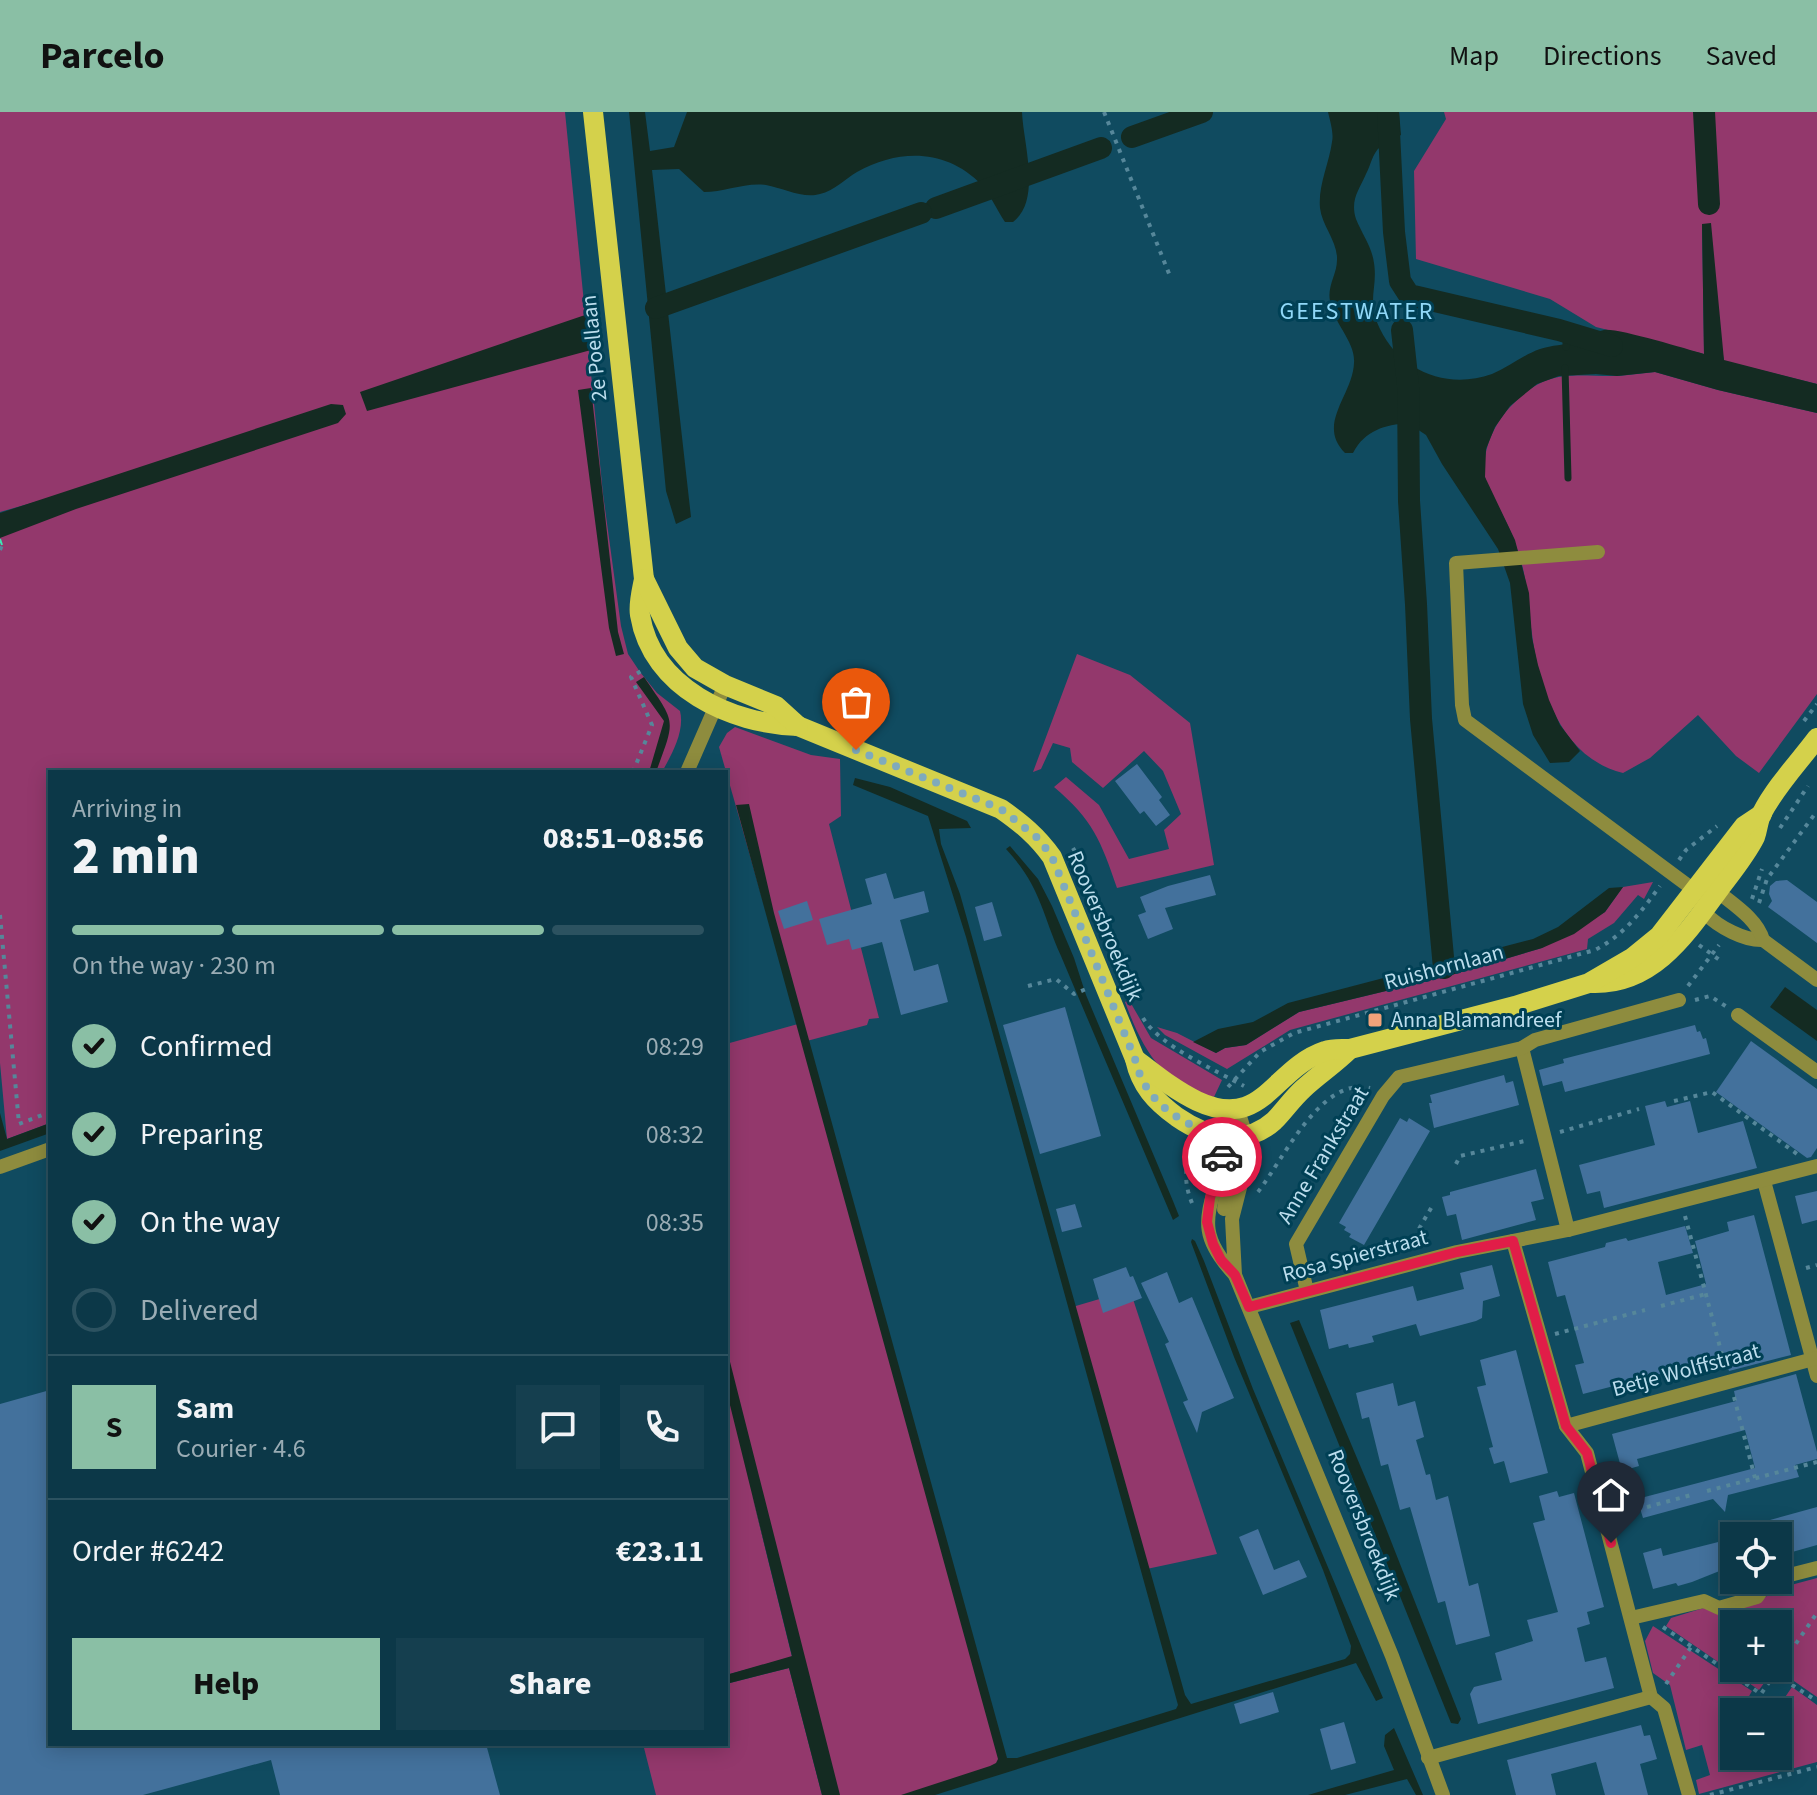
<!DOCTYPE html>
<html lang="en">
<head>
<meta charset="utf-8">
<style>
  body { margin:0; font-family:"Source Sans 3",sans-serif; background:#153f4f; color:#f1f3f6; height:100vh; display:flex; flex-direction:column; font-size:30px; white-space:nowrap }
  * { box-sizing:border-box; margin:0 }
  p { font-size:26px; color:#9aacb4 }
  .icon { flex:none; width:44px; height:44px; fill:none; stroke:currentColor; stroke-width:2; stroke-linecap:round; stroke-linejoin:round }
  .map { position:relative; flex:1; overflow:hidden }
  .panel { position:absolute; left:48px; top:658px; width:680px; height:976px; display:flex; flex-direction:column; background:#0c3848; border-radius:0px; box-shadow:0 4px 20px #0003,0 0 0 2px #2c5260 }
  .panel>* { flex:none }
  .fabs { position:absolute; left:1720px; top:1410px; display:grid; gap:16px }
  .fabs a { display:grid; place-items:center; width:72px; height:72px; border-radius:0px; background:#0c3848; box-shadow:0 4px 20px #0003,0 0 0 2px #2c5260; font-size:40px }
  .pin { position:absolute; display:grid; place-items:center; width:68px; height:68px; color:#fff; margin:-82px -34px; border-radius:50% 50% 50% 0; rotate:-45deg; box-shadow:0 0 8px #0007 }
  .pin .icon { rotate:45deg }
  .courier { position:absolute; display:grid; place-items:center; width:80px; height:80px; margin:-40px; border:6px solid #e11d48; border-radius:50%; background:#fff; color:#222; box-shadow:0 2px 10px #0007 }
  .overview em { font-style:normal; font-weight:800 }
  .overview div { display:flex; flex-direction:column-reverse }
  .overview { display:flex; align-items:center; justify-content:space-between; height:136px; padding:0 24px }
  h1 { font-size:52px; font-weight:800; line-height:60px }
  .bar { display:grid; grid-template-columns:repeat(4,1fr); gap:12px 8px; align-content:center; height:96px; padding:0 24px }
  .bar i { height:10px; border-radius:6px; background:#2c5260 }
  .bar .on { background:#8abfa5 }
  .bar p { grid-column:span 4 }
  .line { display:flex; align-items:center; gap:20px; padding:0 24px; border-top:2px solid #2c5260 }
  .line div { flex:1 }
  .round { display:grid; place-items:center; flex:none; width:84px; height:84px; border-radius:0px; background:#153f4f }
  ol { padding:0 24px; list-style:none }
  li { display:flex; align-items:center; gap:24px; height:88px }
  li p { margin-inline-start:auto }
  li .icon { padding:8px; border-radius:50%; background:#8abfa5; color:#111; stroke-width:4 }
  li:last-child { color:#9aacb4 }
  li i { width:44px; height:44px; border:4px solid #2c5260; border-radius:50% }
  .primary-button { display:flex; gap:16px; margin-top:auto; padding:16px 24px }
  .primary-button a { flex:1; height:92px; border-radius:0px; background:#8abfa5; color:#111; font-size:32px; font-weight:800; line-height:92px; text-align:center }
  .primary-button a+a { background:#153f4f; color:#f1f3f6 }
  header { display:flex; align-items:center; gap:48px; box-sizing:border-box; height:112px; padding:0 40px; background:#8abfa5; color:#111 }
  header strong { font-size:38px }
  nav { display:flex; gap:44px; margin-inline-start:auto; font-size:28px }
  .map>svg:first-child { display:block }
  .green { fill:#93386c; fill-rule:evenodd }
  .water { fill:#142b22 }
  .lines { fill:none; stroke-linecap:round; stroke-linejoin:round }
  .stream { stroke:#142b22; stroke-width:7 }
  .canal { stroke:#142b22; stroke-width:22 }
  .ferry { stroke:#3ce9b6; stroke-width:2; stroke-dasharray:10 8; stroke-linecap:butt }
  .building { fill:#43719c }
  .path { stroke:#56879a; stroke-width:4; stroke-dasharray:4 6; stroke-linecap:butt }
  .minor { stroke:#8e8c3e; stroke-width:14 }
  .major { stroke:#d4d14b; stroke-width:20 }
  .done { stroke:#7faabc; stroke-width:8; stroke-dasharray:0 14.4 }
  .route { stroke:#e11d48; stroke-width:10 }
  .poi-dot { fill:#f0a27a; stroke:#004055; stroke-width:3 }
  .labels { text-anchor:middle; dominant-baseline:central; stroke-width:6; stroke-linejoin:round; paint-order:stroke }
  .street-label { font-size:22px; fill:#bbdded; stroke:#004055 }
  .poi-label { font-size:22px; fill:#bbdded; stroke:#004055; text-anchor:start }
  .neighbourhood-label { font-size:24px; letter-spacing:2px; fill:#90d8f8; stroke:#004055 }
</style>
</head>
<body>
<header>
<strong>Parcelo</strong>
<nav><a>Map</a><a>Directions</a><a>Saved</a></nav>
</header>
<div class="map">
<svg width="1817" height="1683" viewBox="0 0 1817 1683">
  <rect width="100%" height="100%" fill="#104b60"/>
  <!-- green -->
  <g class="green">
    <path d="M0,0H565L603,382L621,514L628,542L640,560L657,581L680,599C685,619 672,642 662,660H50V1011L7,1027L0,951V419L63,382L0,400Z"/>
    <path d="M1444,0H1817V272L1724,249L1702,112L1704,242L1596,215L1550,187L1416,147L1414,59L1446,7Z"/>
    <path d="M1655,260L1718,278L1817,301V582L1759,661L1736,644L1698,603L1650,646L1623,661C1562,646 1539,578 1532,522C1528,498 1528,473 1521,449C1516,433 1511,418 1503,404C1497,392 1488,379 1485,365C1481,340 1494,311 1512,293C1548,255 1573,265 1619,264C1631,263 1643,261 1655,260Z"/>
    <path d="M1077,542L1130,563L1190,611L1214,753L1117,776C1101,729 1093,708 1054,675L1066,665L1099,693L1129,747L1169,737L1164,718L1181,702L1163,659L1144,639L1103,676L1072,650L1070,636L1053,631L1041,657L1033,660Z"/>
    <path d="M735,615L811,643L840,647L841,704L829,712L879,906L869,907L867,913L803,930L1002,1654L907,1683H830L752,1383L792,1545L726,1563V932L798,912L719,635L727,621Z"/>
    <path d="M1653,770L1644,787L1638,783L1614,811L1588,827L1587,837L1290,918L1227,957L1165,923L1157,915L1177,921L1216,941L1225,936L1246,933L1299,900L1448,864L1542,836L1605,800L1623,775Z"/>
    <path d="M1129,888L1151,926L1222,968L1214,985C1162,974 1142,936 1125,890Z"/>
    <path d="M1130,1178L1217,1442L1142,1458L1069,1196Z"/>
    <path d="M1817,1466V1585L1775,1556L1759,1578L1666,1514L1671,1506L1710,1494L1716,1499L1766,1485L1769,1479ZM1734,1512H1778V1556H1734Z"/>
    <path d="M1653,1514L1752,1579L1748,1586L1770,1600H1734V1644H1778V1600H1775L1792,1575L1817,1593V1650L1699,1682L1696,1668L1710,1663L1702,1633L1686,1638L1670,1573L1653,1561L1645,1529Z"/>
    <path d="M789,1556L822,1683H656L643,1632H726V1572Z"/>
  </g>
  <!-- water -->
  <g class="water">
    <path d="M629,0H645L650,39L674,35L687,0H1022C1023,30 1042,88 1013,110H1005C997,98 991,84 982,73C947,37 900,36 857,60C845,67 834,79 820,82C803,87 783,76 766,73C746,70 724,80 704,80L679,57L652,58L691,405L676,412L666,379Z"/>
    <path d="M1328,0H1399L1401,23C1394,27 1386,30 1380,35C1372,42 1371,53 1366,62C1359,78 1350,88 1356,107C1362,122 1372,135 1374,151C1378,177 1366,188 1380,217C1400,259 1447,278 1492,262C1509,255 1523,243 1540,237C1552,233 1564,233 1576,230C1585,227 1594,220 1604,218C1618,216 1686,237 1704,242L1702,112L1711,111L1724,248L1817,272V301L1718,278L1655,260L1617,264L1596,262L1559,264L1537,272L1510,294L1495,315L1486,337L1485,365L1515,428L1529,481L1532,526L1538,553L1549,588L1560,613L1580,639L1569,650L1550,651L1533,623L1523,592L1510,471L1498,437L1442,352L1426,323L1408,311C1385,313 1365,318 1353,341H1345C1316,312 1353,283 1354,251C1356,230 1333,211 1330,189C1327,174 1337,162 1337,148C1338,130 1322,114 1320,96C1318,73 1329,52 1332,30C1334,21 1330,9 1328,0Z"/>
    <path d="M588,202L591,238L367,299L360,280Z"/>
    <path d="M591,276L618,520L624,542L616,544L609,516L578,278Z"/>
    <path d="M331,292L343,293L346,302L338,311L76,397L0,426V401Z"/>
    <path d="M644,565C676,612 676,606 656,660H649L664,609L636,570Z"/>
    <path d="M855,666L890,675L967,709L971,716L939,717L941,732L960,782L1185,1583L1191,1592L1345,1547L1350,1542L1351,1534L1323,1458L1234,1245L1191,1130L1192,1127L1195,1129L1204,1149L1253,1277L1383,1586L1376,1589L1356,1551L935,1683H901L990,1654L996,1651L998,1647L736,693L749,692L774,801L1007,1646H1017L1176,1597L1178,1593L966,825L928,704L853,673Z"/>
    <path d="M1010,734L1038,767L1052,794L1074,846L1086,883L1173,1089L1179,1104L1173,1108C1136,1020 1098,932 1061,844C1041,799 1041,775 1006,737Z"/>
    <path d="M1623,775L1605,800L1574,822L1542,836L1448,864L1299,900L1246,933L1225,936L1216,941L1193,930L1218,917L1253,910L1288,891L1533,827L1558,815L1609,776Z"/>
    <path d="M1785,875L1817,898V929L1770,895Z"/>
    <path d="M0,1001L7,1027L50,1011V1021L0,1039Z"/>
    <path d="M1299,1208L1378,1396L1461,1607L1458,1612L1451,1611L1290,1211Z"/>
    <path d="M726,1234L840,1683H822L789,1556L726,1572V1563L792,1544L726,1277Z"/>
    <path d="M1394,1616L1423,1683H1416L1407,1667L1345,1683H1308L1394,1658L1384,1634L1385,1623Z"/>
  </g>
  <g class="lines">
    <!-- stream -->
    <g class="stream">
      <path d="M1566,235V221"/>
      <path d="M1565,256L1568,366"/>
    </g>
    <!-- canal -->
    <g class="canal">
      <path d="M1388,0L1394,120L1400,169L1409,183L1559,218L1612,234"/>
      <path d="M1704,0L1709,92"/>
      <path d="M1132,25L1202,0"/>
      <path d="M936,96L1101,36"/>
      <path d="M656,196L921,101"/>
      <path d="M1402,218L1408,273L1409,389L1416,492L1421,607L1444,856"/>
    </g>
    <!-- ferry -->
    <path class="ferry" d="M0,427L2,433"/>
  </g>
  <!-- building -->
  <g class="building">
    <path d="M1137,652L1162,685L1159,688L1170,703L1156,714L1144,699L1140,702L1115,669Z"/>
    <path d="M886,761L894,787L924,779L929,800L900,808L914,859L938,852L948,890L901,903L882,830L852,838L849,827L827,833L819,807L872,792L865,767Z"/>
    <path d="M1210,763L1216,783L1165,796L1173,817L1148,827L1138,803L1146,800L1140,785L1168,774Z"/>
    <path d="M1787,768L1817,790V831L1768,795L1772,789L1769,782L1770,774L1776,769Z"/>
    <path d="M807,789L813,808L784,817L778,799Z"/>
    <path d="M992,790L1002,824L984,829L975,795Z"/>
    <path d="M1065,895L1101,1024L1040,1042L1003,913Z"/>
    <path d="M1695,913L1697,920L1700,919L1703,927L1706,926L1710,942L1565,980L1562,969L1543,974L1539,958L1564,951L1563,947Z"/>
    <path d="M1751,929L1817,977V1036L1811,1045L1807,1046L1716,980Z"/>
    <path d="M1504,963L1506,971L1513,969L1519,993L1434,1016L1429,991H1432L1430,983Z"/>
    <path d="M1665,989L1667,995L1690,989L1698,1021L1743,1009L1757,1056L1604,1096L1600,1079L1587,1082L1579,1053L1655,1033L1645,994Z"/>
    <path d="M1400,1006L1407,1010L1409,1006L1430,1019L1364,1133L1349,1125L1351,1122L1344,1118L1346,1115L1339,1111Z"/>
    <path d="M1536,1057L1544,1087L1531,1090L1536,1108L1462,1128L1456,1102L1447,1104L1442,1085L1450,1083V1080Z"/>
    <path d="M1817,1079V1108L1802,1112L1795,1084Z"/>
    <path d="M1075,1092L1082,1115L1062,1120L1056,1097Z"/>
    <path d="M1754,1103L1791,1243L1729,1259L1725,1245L1583,1282L1575,1253L1584,1251L1565,1183L1557,1185L1548,1150L1605,1135L1606,1131L1626,1126L1628,1129L1685,1114L1693,1141L1658,1150L1666,1183L1706,1172L1695,1129L1729,1119L1727,1110Z"/>
    <path d="M1492,1153L1500,1184L1483,1189L1482,1206L1476,1209L1420,1224L1416,1212L1372,1224L1374,1230L1349,1236L1348,1232L1329,1237L1320,1198L1413,1174L1417,1189L1464,1177L1460,1161Z"/>
    <path d="M1126,1155L1130,1165L1133,1164L1142,1186L1103,1201L1093,1167Z"/>
    <path d="M1167,1160L1179,1191L1192,1185L1234,1286L1202,1300L1197,1321L1183,1290L1188,1288L1165,1232L1169,1230L1141,1171Z"/>
    <path d="M1516,1238L1548,1361L1510,1371L1504,1349L1494,1352L1489,1336L1493,1335L1477,1275L1486,1273L1480,1248Z"/>
    <path d="M1796,1262L1817,1340V1347L1795,1353L1799,1365L1728,1383L1725,1400L1713,1387L1643,1406L1637,1387L1755,1356L1745,1318L1637,1347L1639,1354L1622,1359L1612,1322L1736,1289L1734,1279Z"/>
    <path d="M1393,1271L1398,1294L1415,1289L1424,1325L1416,1328L1426,1363L1430,1362L1436,1388L1448,1384L1469,1474L1478,1471L1490,1524L1456,1533L1445,1489L1438,1491L1410,1395L1400,1398L1388,1352L1381,1354L1369,1305L1362,1307L1356,1281Z"/>
    <path d="M50,1278V1632H486L500,1683H280L271,1648L143,1683H0V1292Z"/>
    <path d="M1557,1379L1559,1385L1574,1381L1604,1495L1587,1500L1590,1512L1577,1516L1585,1550L1606,1545L1614,1576L1478,1612L1470,1582L1474,1575L1502,1568L1495,1541L1533,1529L1527,1508L1558,1500L1533,1411L1545,1408L1539,1384Z"/>
    <path d="M1817,1395V1433L1778,1444V1424H1731L1730,1419Z"/>
    <path d="M1258,1417L1274,1458L1299,1448L1307,1465L1263,1483L1239,1425Z"/>
    <path d="M1734,1426V1478L1722,1458L1692,1470L1678,1474L1676,1471L1653,1477L1643,1441L1661,1436L1663,1444Z"/>
    <path d="M1273,1580L1279,1600L1240,1612L1234,1592Z"/>
    <path d="M1344,1610L1356,1651L1331,1658L1320,1617Z"/>
    <path d="M1641,1613L1644,1624L1650,1623L1657,1647L1640,1652L1648,1683H1605L1596,1650L1551,1662L1556,1683H1516L1507,1648Z"/>
  </g>
  <g class="lines">
    <!-- path -->
    <g class="path">
      <path d="M1104,0L1170,164"/>
      <path d="M0,438L2,433"/>
      <path d="M1804,609L1817,592"/>
      <path d="M633,660L652,613L631,565L643,558"/>
      <path d="M1780,716L1808,674"/>
      <path d="M1073,736L1081,750L1135,887"/>
      <path d="M1679,748L1686,738L1717,714"/>
      <path d="M1752,787L1762,757"/>
      <path d="M1759,791L1767,767L1817,699"/>
      <path d="M0,803L19,1012L50,1000"/>
      <path d="M1699,833L1721,849"/>
      <path d="M1028,874L1056,867L1074,882L1086,877"/>
      <path d="M1688,874L1719,833"/>
      <path d="M1695,888L1710,884L1727,895"/>
      <path d="M1143,906C1160,934 1215,958 1244,974"/>
      <path d="M1228,975L1260,940L1294,921L1595,838C1624,823 1641,800 1660,774"/>
      <path d="M1674,989L1712,980L1797,1042"/>
      <path d="M1560,1020L1639,997"/>
      <path d="M1186,1048L1203,1057"/>
      <path d="M1456,1052L1460,1044L1529,1028"/>
      <path d="M1258,1080C1283,1048 1321,964 1370,976"/>
      <path d="M1192,1091C1184,1072 1184,1053 1193,1035"/>
      <path d="M1685,1104L1725,1254"/>
      <path d="M1409,1134L1434,1091"/>
      <path d="M1806,1156L1817,1153"/>
      <path d="M1661,1194L1706,1182"/>
      <path d="M1555,1222L1645,1198"/>
      <path d="M1734,1285L1755,1366"/>
      <path d="M1707,1379L1817,1350"/>
      <path d="M1618,1403L1691,1383"/>
      <path d="M1663,1515L1761,1582L1817,1501"/>
      <path d="M1775,1562L1817,1589"/>
      <path d="M1666,1572L1691,1535"/>
      <path d="M1710,1683L1817,1655"/>
    </g>
    <!-- minor -->
    <g class="minor">
      <path d="M1598,440L1456,451L1462,593L1465,608L1694,778C1697,785 1700,796 1705,801C1718,815 1745,829 1763,828"/>
      <path d="M687,660L725,573"/>
      <path d="M1711,779H1717C1734,793 1757,807 1763,828L1817,868"/>
      <path d="M1738,903L1817,960"/>
      <path d="M1522,936L1568,1118"/>
      <path d="M1238,998L1246,1024V1052L1232,1107L1235,1163L1392,1544L1443,1683"/>
      <path d="M0,1055L50,1037"/>
      <path d="M1764,1069L1817,1264"/>
      <path d="M1224,1097L1228,1071"/>
      <path d="M1513,1129L1566,1314L1587,1341L1651,1585L1664,1596L1689,1683"/>
      <path d="M1235,1163C1194,1119 1209,1103 1221,1052C1222,1044 1221,1035 1223,1027C1226,1017 1233,1007 1238,998"/>
      <path d="M1307,1179L1296,1132L1383,984L1399,965L1522,936L1535,928L1679,888"/>
      <path d="M1249,1195L1457,1140L1568,1118L1817,1054"/>
      <path d="M1566,1314L1817,1246"/>
      <path d="M1778,1466L1817,1456"/>
      <path d="M1631,1506L1704,1489L1719,1496L1757,1485L1768,1469L1772,1468"/>
      <path d="M1428,1646L1651,1585"/>
    </g>
    <!-- major -->
    <g class="major">
      <path d="M593,0L644,467C642,478 638,492 640,503C652,576 731,612 798,614L1001,697C1021,711 1037,724 1052,745L1135,947C1141,974 1155,989 1177,1005C1206,1025 1244,1036 1274,1009C1284,999 1292,987 1303,977C1318,963 1335,952 1350,937"/>
      <path d="M644,467L678,536L695,556L725,573L776,594L798,614"/>
      <path d="M1592,871C1654,873 1687,821 1720,776C1732,760 1746,743 1755,725C1758,717 1758,708 1762,701C1776,674 1799,650 1817,626"/>
      <path d="M1135,947C1155,962 1174,978 1197,989C1263,1020 1272,957 1325,939C1333,936 1342,937 1350,937L1515,894L1589,871L1632,846L1659,824L1744,714L1762,702"/>
    </g>
  </g>
  <g class="lines">
    <!-- done -->
    <path class="done" d="M856,638L1001,697L1039,727L1052,745L1135,947C1145,992 1182,1012 1223,1026L1222,1045"/>
    <!-- route -->
    <path class="route" d="M1222,1045L1210,1086L1207,1110L1213,1132L1221,1148L1235,1163L1249,1195L1457,1140L1513,1129L1566,1314L1587,1341L1611,1431"/>
  </g>
  <!-- markers -->
  <rect class="poi-dot" x="1367" y="900" width="16" height="16" rx="4"/>
  <g class="labels">
    <!-- street labels -->
    <g class="street-label">
      <text transform="translate(594 236) rotate(-96)">2e Poellaan</text>
      <text transform="translate(1105 814) rotate(67)">Rooversbroekdijk</text>
      <text transform="translate(1444 855) rotate(-15)">Ruishornlaan</text>
      <text transform="translate(1323 1043) rotate(-59)">Anne Frankstraat</text>
      <text transform="translate(1355 1144) rotate(-15)">Rosa Spierstraat</text>
      <text transform="translate(1686 1258) rotate(-15)">Betje Wolffstraat</text>
      <text transform="translate(1364 1413) rotate(68)">Rooversbroekdijk</text>
    </g>
    <!-- poi labels -->
    <g class="poi-label">
      <text x="1391" y="908">Anna Blamandreef</text>
    </g>
    <!-- neighbourhood labels -->
    <g class="neighbourhood-label">
      <text x="1357" y="199">GEESTWATER</text>
    </g>
  </g>
</svg>
<div class="fabs">
<a><svg class="icon" aria-label="locate" viewBox="0 0 24 24"><circle cx="12" cy="12" r="6"/><path d="M12 2v4M12 18v4M2 12h4M18 12h4"/></svg></a>
<a>+</a>
<a>−</a>
</div>
<div class="pin" style="left:856px;top:638px;background:#ea580c"><svg class="icon" aria-label="bag" viewBox="0 0 24 24"><path d="M5 8h14l-1 12H6zM9 8a3 3 0 0 1 6 0"/></svg></div>
<div class="pin" style="left:1611px;top:1431px;background:#1f2937"><svg class="icon" aria-label="home" viewBox="0 0 24 24"><path d="M3 11l9-7 9 7M6 9v11h12V9"/></svg></div>
<div class="courier" style="left:1222px;top:1045px"><svg class="icon" aria-label="car" viewBox="0 0 24 24"><path d="M5 17H2v-5l4-1 3-4h7l3 4 3 1v5h-3M9 17h6M6 11h13"/><circle cx="7" cy="17" r="2"/><circle cx="17" cy="17" r="2"/></svg></div>
<section class="panel">
<div class="overview"><div><h1>2 min</h1><p>Arriving in</p></div><em>08:51–08:56</em></div>
<div class="bar"><i class="on"></i><i class="on"></i><i class="on"></i><i></i><p>On the way · 230 m</p></div>
<ol>
<li><svg class="icon" aria-label="check" viewBox="0 0 24 24"><path d="M5 12l5 5 9-10"/></svg>Confirmed<p>08:29</p></li>
<li><svg class="icon" aria-label="check" viewBox="0 0 24 24"><path d="M5 12l5 5 9-10"/></svg>Preparing<p>08:32</p></li>
<li><svg class="icon" aria-label="check" viewBox="0 0 24 24"><path d="M5 12l5 5 9-10"/></svg>On the way<p>08:35</p></li>
<li><i></i>Delivered</li>
</ol>
<div class="line" style="height:144px"><b class="round" style="background:#8abfa5;color:#111">S</b><div><b>Sam</b><p>Courier · 4.6</p></div><a class="round"><svg class="icon" aria-label="chat" viewBox="0 0 24 24"><path d="M4 5h16v11H9l-5 4z"/></svg></a><a class="round"><svg class="icon" aria-label="phone" viewBox="0 0 24 24"><path d="M5 4h4l2 5-3 2q2 4 5 5l2-3 5 2v4C11 20 4 13 5 4z"/></svg></a></div>
<div class="line" style="height:104px"><div>Order #6242</div><b>€23.11</b></div>
<div class="primary-button"><a>Help</a><a>Share</a></div>
</section>
</div>
</body>
</html>
